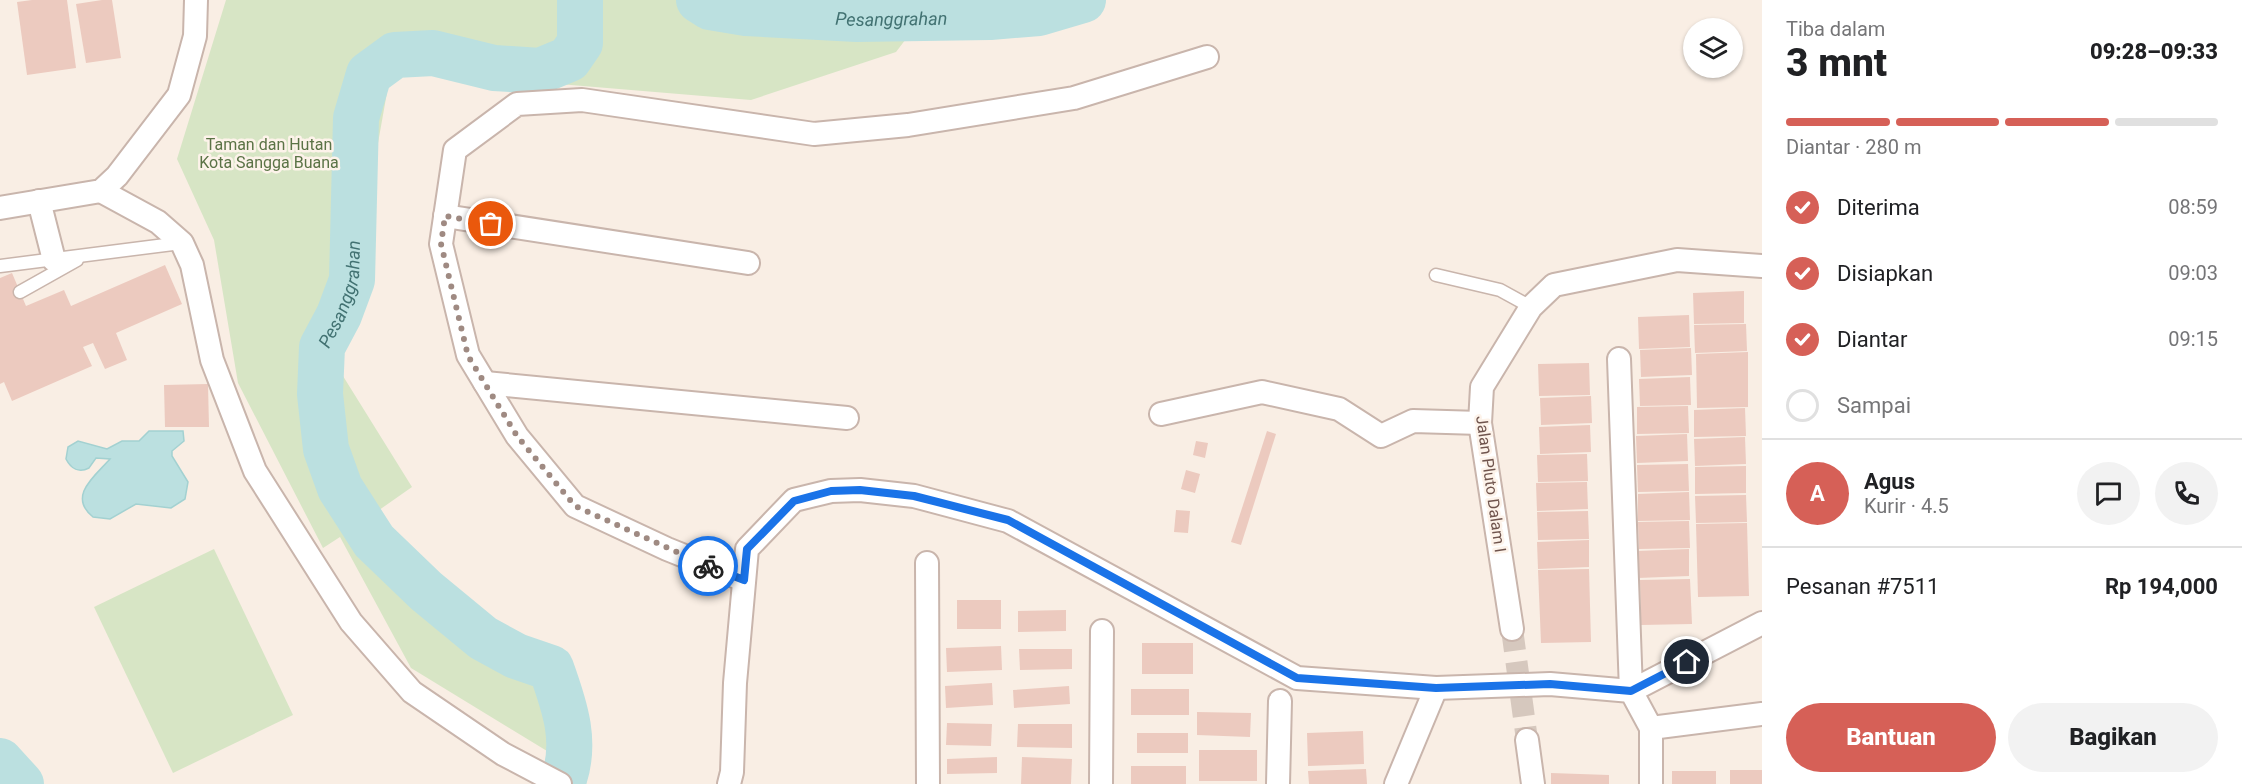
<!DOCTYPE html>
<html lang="id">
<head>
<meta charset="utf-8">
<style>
  body { margin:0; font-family:Roboto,sans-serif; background:#f2f2f2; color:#202124; height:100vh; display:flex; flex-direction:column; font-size:22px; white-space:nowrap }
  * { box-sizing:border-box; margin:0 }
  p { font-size:20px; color:#757577 }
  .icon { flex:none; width:33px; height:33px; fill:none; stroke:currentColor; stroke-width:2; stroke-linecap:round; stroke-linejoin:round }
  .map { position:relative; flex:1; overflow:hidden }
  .sheet { display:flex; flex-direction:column; background:#fff; width:480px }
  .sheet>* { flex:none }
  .controls { position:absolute; left:1683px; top:18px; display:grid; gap:12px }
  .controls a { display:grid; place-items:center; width:60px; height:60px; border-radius:50%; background:#fff; box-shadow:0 2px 4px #0004; font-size:30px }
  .pin { position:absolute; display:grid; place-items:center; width:51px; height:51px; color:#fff; margin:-26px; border:3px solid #fff; border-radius:50%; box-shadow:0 2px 6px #0007 }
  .courier { position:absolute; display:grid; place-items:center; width:60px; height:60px; margin:-30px; border:4px solid #1a73e8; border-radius:50%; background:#fff; color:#222; box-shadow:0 2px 8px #0007 }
  .overview em { font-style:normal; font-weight:800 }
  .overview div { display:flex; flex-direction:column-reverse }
  .overview { display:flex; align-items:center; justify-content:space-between; height:102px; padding:0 24px }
  h1 { font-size:39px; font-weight:800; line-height:45px }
  .bar { display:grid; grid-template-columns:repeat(4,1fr); gap:9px 6px; align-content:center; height:72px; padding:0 24px }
  .bar i { height:8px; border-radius:4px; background:#e0e0e0 }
  .bar .on { background:#d66057 }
  .bar p { grid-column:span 4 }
  .line { display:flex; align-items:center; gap:15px; padding:0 24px; border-top:2px solid #e0e0e0 }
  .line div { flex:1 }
  .round { display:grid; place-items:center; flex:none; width:63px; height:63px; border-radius:32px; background:#f2f2f2 }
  ol { padding:0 24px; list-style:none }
  li { display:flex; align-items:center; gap:18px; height:66px }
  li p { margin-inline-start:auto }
  li .icon { padding:6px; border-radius:50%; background:#d66057; color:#fff; stroke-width:4 }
  li:last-child { color:#757577 }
  li i { width:33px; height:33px; border:3px solid #e0e0e0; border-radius:50% }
  .action { display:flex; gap:12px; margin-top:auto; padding:12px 24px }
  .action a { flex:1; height:69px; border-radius:36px; background:#d66057; color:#fff; font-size:24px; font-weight:800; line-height:69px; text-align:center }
  .action a+a { background:#f2f2f2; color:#202124 }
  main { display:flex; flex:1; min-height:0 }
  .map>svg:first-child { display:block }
  .green { fill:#d7e5c5 }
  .water { fill:#bbe0e0; stroke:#a3d1d1; stroke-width:1.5 }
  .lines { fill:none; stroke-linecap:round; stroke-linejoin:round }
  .river { stroke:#bbe0e0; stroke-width:46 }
  .building { fill:#eccabf }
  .minor-tunnel { stroke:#d6c8be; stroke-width:22; stroke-dasharray:22 11; stroke-linecap:butt }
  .service-casing { stroke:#c9b5ac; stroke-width:15 }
  .minor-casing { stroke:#c9b5ac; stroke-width:26 }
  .service { stroke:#fff; stroke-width:12 }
  .minor { stroke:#fff; stroke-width:22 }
  .done { stroke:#9f8a82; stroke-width:6; stroke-dasharray:0 10.8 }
  .route { stroke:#1a73e8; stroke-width:8 }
  .labels { text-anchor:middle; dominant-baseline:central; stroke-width:5; stroke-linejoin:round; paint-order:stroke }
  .park-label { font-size:16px; fill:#5b7346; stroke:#fdf3ea }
  .street-label { font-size:16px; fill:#6f544d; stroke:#fdf3ea }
  .water-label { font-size:18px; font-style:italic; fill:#427272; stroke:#fdf3ea }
</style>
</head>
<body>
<main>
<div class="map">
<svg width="1762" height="784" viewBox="0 0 1762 784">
  <rect width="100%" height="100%" fill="#f9eee4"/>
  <!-- green -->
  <g class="green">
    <path d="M226,0H1105H1083L1039,13L922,18L896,52L751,100L391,70L338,368L412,487L362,522C386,559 447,615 484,639C505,652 528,660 551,668L568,717L570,765L411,668L340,537L323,548L238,383L214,240L177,159Z"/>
    <path d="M214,549L293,715L173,773L94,607Z"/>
  </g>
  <!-- water -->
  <path class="water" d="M149,431H183L184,441L172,451V456L188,482L185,499L171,508L136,504L110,519L93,517C67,496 95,476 110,459L96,458L89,468C79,473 71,469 66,459L68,447L78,441L107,449L122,441H139Z"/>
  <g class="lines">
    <!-- river -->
    <g class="river">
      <path id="s1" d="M699,0L710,7L746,13L857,19L990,17L1039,13L1083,0"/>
      <path d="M0,761L21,784"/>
      <path id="s2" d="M562,784C578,744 565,707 551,668L516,656L483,638L426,591L374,541L340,488L326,449L320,394L322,347L339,315L352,280L356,118L369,74L395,55L433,53L494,68L540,71L569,59L580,43V0"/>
    </g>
  </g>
  <!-- building -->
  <g class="building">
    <path d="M32,0H67L76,68L27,75L17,2Z"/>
    <path d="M102,0H112L121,58L86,63L76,4Z"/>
    <path d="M165,265L182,304L116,333L127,360L105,369L93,343L83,347L92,366L12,401L4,382L0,384V278L12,273L26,306L64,290L71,306Z"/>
    <path d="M1744,291V323L1694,324L1693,293Z"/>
    <path d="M1689,315L1690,347L1639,349L1638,317Z"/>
    <path d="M1746,324L1747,351L1695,353L1694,325Z"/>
    <path d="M1691,348L1692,375L1641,377L1640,350Z"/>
    <path d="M1748,352V407L1697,408L1696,354Z"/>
    <path d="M1589,363L1590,395L1539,396L1538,364Z"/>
    <path d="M1690,377L1691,405L1640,406L1639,379Z"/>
    <path d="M208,384L209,427H165L164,385Z"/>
    <path d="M1591,396L1592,423L1541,425L1540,398Z"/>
    <path d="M1688,406L1689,433L1637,434V407Z"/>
    <path d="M1745,408L1746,436L1694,437V410Z"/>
    <path d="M1590,425L1591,452L1540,454L1539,427Z"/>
    <path d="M1267,431L1276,434L1241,545L1231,542Z"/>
    <path d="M1687,434L1688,461L1637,463L1636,436Z"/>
    <path d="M1745,437L1746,464L1695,466L1694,439Z"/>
    <path d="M1196,441L1208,443L1205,458L1193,455Z"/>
    <path d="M1587,454L1588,481L1538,482L1537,455Z"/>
    <path d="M1688,464L1689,491L1638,492L1637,465Z"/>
    <path d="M1746,466V493L1695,494V467Z"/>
    <path d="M1186,470L1200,474L1195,493L1181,489Z"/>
    <path d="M1587,482L1588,509L1537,511L1536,483Z"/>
    <path d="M1689,492L1690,520L1638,521V494Z"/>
    <path d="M1746,495L1747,522L1696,523L1695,496Z"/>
    <path d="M1176,510L1190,511L1188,533L1174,532Z"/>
    <path d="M1588,511L1589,539L1538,540L1537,512Z"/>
    <path d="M1689,521L1690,548L1639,549L1638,522Z"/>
    <path d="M1747,523L1749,596L1698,597L1696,524Z"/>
    <path d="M1589,540V567L1538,569L1537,542Z"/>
    <path d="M1689,549V576L1638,578L1637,551Z"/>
    <path d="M1589,569L1591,642L1541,643L1538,570Z"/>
    <path d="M1690,579L1692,624L1641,625L1640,580Z"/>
    <rect x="957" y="600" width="44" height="29"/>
    <path d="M1066,610V631L1018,632V611Z"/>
    <rect x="1142" y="643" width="51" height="31"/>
    <path d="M1001,646L1002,670L947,672L946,648Z"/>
    <path d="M1019,649H1072V669L1020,670Z"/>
    <path d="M992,683L993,705L946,708L945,686Z"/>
    <path d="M1069,686L1070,704L1014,708L1013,690Z"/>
    <rect x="1131" y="689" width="58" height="26"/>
    <path d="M1197,712L1251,713L1250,737L1197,735Z"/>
    <path d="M947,723L992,724L991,746L946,745Z"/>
    <path d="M1018,724H1072V748L1017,747Z"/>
    <path d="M1363,731L1364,764L1308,766L1307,733Z"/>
    <rect x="1137" y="733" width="51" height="20"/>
    <rect x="1199" y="750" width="58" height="31"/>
    <path d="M997,757V773L947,774V759Z"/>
    <path d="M1022,757L1072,759L1071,784H1021Z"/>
    <rect x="1131" y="766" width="55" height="18"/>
    <path d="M1366,769L1367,784H1309L1308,771Z"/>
    <rect x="1730" y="770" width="32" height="14"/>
    <rect x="1672" y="771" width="44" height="13"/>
    <path d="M1551,773L1609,775V784H1551Z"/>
  </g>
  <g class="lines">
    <!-- minor-tunnel -->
    <path class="minor-tunnel" d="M1512,629L1527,740"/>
    <defs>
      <g id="service">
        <path d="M0,266L181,243"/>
        <path d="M1436,275L1500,290L1531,307"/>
        <path d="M20,292L77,260"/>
      </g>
      <g id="minor">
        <path d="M101,191L158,222L182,243L192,265L212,360L255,471L351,622L412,692L503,754L560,784"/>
        <path d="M39,201L54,260"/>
        <path d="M0,208L101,191L117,176L179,95L195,36L196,0"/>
        <path d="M445,216L748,263"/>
        <path d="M1619,359L1631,691L1762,623"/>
        <path d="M485,383L847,418"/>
        <path d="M1161,414L1262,392L1339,409L1381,436L1413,421L1480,423"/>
        <path d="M927,563L928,784"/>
        <path d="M744,580L667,549L575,506L517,436L468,355L441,244L455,150L517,104L582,100L814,134L908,125L1074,98L1207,57"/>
        <path d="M1512,629L1480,423L1482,387L1531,307L1554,285L1677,260L1762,266"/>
        <path d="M1651,728L1762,714"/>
        <path d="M1527,740L1533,784"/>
        <path d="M729,784L732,772L735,683L747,549L794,500L831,491L860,490L914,496L1008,521L1297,678L1436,688L1550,684L1631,691L1651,728V784"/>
        <path d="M1101,784L1102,631"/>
        <path d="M1278,784L1280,701"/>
        <path d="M1396,784L1436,688"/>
      </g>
    </defs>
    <!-- service casing -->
    <use href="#service" class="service-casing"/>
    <!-- minor casing -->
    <use href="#minor" class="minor-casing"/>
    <!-- service -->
    <use href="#service" class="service"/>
    <!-- minor -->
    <use href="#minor" class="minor"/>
  </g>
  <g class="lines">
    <!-- done -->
    <path class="done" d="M491,224L445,216L441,244L468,356L517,436L575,506L708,566"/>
    <!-- route -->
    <path class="route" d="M708,566L744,580L747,549L794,501L831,491L860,490L914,496L1008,520L1297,678L1436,688L1550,684L1631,691L1687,662"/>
  </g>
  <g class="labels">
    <!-- park labels -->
    <g class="park-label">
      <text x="269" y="144">Taman dan Hutan<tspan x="269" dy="18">Kota Sangga Buana</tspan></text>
    </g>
    <!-- street labels -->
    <g class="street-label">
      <text transform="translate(1491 484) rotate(82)">Jalan Pluto Dalam I</text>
    </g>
    <!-- water labels -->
    <g class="water-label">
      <text stroke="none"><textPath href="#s1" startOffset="195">Pesanggrahan</textPath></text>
      <text stroke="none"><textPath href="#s2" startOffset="604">Pesanggrahan</textPath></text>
    </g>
  </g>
</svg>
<div class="controls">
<a><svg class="icon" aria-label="layers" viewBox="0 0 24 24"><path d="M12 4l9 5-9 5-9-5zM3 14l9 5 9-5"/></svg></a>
</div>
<div class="pin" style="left:491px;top:224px;background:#ea580c"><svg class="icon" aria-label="bag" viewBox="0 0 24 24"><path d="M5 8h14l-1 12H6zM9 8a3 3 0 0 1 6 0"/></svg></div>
<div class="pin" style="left:1687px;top:662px;background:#1f2937"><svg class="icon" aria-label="home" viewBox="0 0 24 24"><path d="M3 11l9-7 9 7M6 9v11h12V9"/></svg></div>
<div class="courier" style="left:708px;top:566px"><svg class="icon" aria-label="bike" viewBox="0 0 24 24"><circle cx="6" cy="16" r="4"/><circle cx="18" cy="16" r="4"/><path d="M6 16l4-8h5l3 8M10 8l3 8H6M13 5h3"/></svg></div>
</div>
<section class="sheet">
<div class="overview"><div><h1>3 mnt</h1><p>Tiba dalam</p></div><em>09:28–09:33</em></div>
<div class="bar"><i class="on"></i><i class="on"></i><i class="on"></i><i></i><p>Diantar · 280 m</p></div>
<ol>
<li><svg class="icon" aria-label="check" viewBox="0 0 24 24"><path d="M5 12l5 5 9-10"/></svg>Diterima<p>08:59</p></li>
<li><svg class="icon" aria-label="check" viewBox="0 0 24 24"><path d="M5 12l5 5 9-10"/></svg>Disiapkan<p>09:03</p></li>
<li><svg class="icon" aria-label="check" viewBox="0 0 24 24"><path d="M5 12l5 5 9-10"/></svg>Diantar<p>09:15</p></li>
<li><i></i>Sampai</li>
</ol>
<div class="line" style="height:108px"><b class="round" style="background:#d66057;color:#fff">A</b><div><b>Agus</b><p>Kurir · 4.5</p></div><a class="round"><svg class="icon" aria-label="chat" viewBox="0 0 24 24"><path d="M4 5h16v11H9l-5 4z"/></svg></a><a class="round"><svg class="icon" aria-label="phone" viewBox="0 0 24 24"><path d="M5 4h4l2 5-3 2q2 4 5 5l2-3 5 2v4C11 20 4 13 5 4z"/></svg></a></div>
<div class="line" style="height:78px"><div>Pesanan #7511</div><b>Rp 194,000</b></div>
<div class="action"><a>Bantuan</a><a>Bagikan</a></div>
</section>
</main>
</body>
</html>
